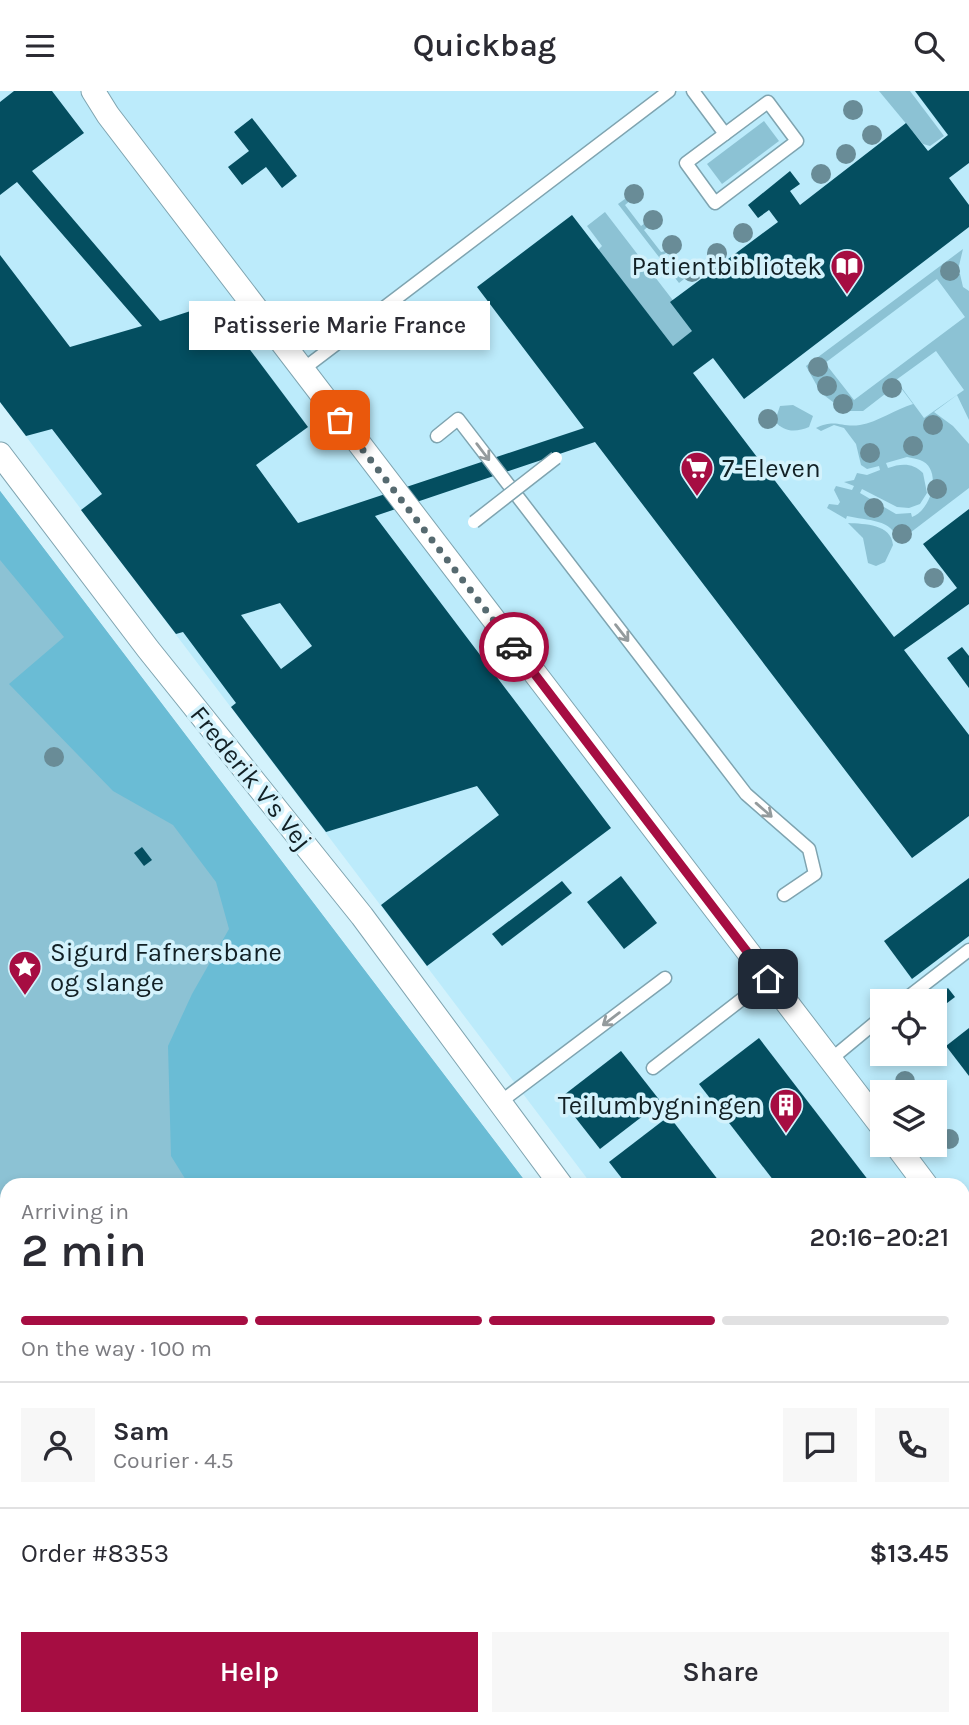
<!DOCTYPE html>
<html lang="en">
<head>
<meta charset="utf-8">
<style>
  body { margin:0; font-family:Karla,sans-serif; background:#f7f7f7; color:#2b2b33; height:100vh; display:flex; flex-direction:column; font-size:26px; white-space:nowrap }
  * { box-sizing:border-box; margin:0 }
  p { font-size:23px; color:#7c7c81 }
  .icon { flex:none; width:38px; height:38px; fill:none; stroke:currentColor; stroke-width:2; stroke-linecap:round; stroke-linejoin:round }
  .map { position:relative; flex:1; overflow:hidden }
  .drawer { position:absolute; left:0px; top:1087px; width:970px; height:548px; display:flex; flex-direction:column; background:#fff; border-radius:21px 21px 0 0; box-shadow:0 4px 10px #0003 }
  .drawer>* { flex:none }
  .controls { position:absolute; left:870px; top:898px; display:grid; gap:14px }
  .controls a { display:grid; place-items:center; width:77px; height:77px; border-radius:0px; background:#fff; box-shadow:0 4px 10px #0003; font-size:35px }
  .pin { position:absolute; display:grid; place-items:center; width:60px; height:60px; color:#fff; margin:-30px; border-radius:14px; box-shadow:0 4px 10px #0006 }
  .courier { position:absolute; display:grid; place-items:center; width:70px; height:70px; margin:-35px; border:5px solid #a60d42; border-radius:50%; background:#fff; color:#222; box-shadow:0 2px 9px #0007 }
  .bubble { position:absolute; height:49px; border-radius:0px; background:#fff; box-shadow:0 4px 10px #0003; font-size:23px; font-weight:600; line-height:49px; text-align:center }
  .summary em { font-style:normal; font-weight:600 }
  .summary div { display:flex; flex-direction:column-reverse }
  .summary { display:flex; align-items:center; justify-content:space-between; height:119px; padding:0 21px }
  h1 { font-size:46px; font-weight:600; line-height:52px }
  .bar { display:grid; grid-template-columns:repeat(4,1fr); gap:10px 7px; align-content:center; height:84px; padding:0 21px }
  .bar i { height:9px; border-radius:5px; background:#e1e1e2 }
  .bar .current { background:#a60d42 }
  .bar p { grid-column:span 4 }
  .line { display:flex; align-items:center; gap:18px; padding:0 21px; border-top:2px solid #e1e1e2 }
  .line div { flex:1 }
  .round { display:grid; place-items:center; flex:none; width:74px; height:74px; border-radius:0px; background:#f7f7f7 }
  .button { display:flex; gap:14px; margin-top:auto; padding:14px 21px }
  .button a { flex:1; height:80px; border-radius:0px; background:#a60d42; color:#fff; font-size:28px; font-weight:600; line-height:80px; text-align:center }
  .button a+a { background:#f7f7f7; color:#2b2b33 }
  header { display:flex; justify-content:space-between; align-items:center; height:91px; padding:0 21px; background:#fff; font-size:32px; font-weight:600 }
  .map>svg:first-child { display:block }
  .built { fill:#bcebfb; fill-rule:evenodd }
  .green { fill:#8cc2d4; fill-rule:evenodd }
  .forest { fill:#6abcd5 }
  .building { fill:#044e60; fill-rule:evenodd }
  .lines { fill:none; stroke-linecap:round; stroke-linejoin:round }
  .service-casing { stroke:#7fa4b0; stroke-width:15 }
  .minor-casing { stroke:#7fa4b0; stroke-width:25 }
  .service { stroke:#fff; stroke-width:12 }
  .minor { stroke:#fff; stroke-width:23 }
  .service-bridge-casing { stroke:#7fa4b0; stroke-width:15; stroke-linecap:butt }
  .service-bridge { stroke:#fff; stroke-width:12 }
  .tree { fill:#698c97 }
  .oneway { stroke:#949b9d }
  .done { stroke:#566a70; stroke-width:7; stroke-dasharray:0 12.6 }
  .route { stroke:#a60d42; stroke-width:9 }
  .labels { text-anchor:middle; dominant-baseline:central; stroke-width:7; stroke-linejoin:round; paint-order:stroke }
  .poi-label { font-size:26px; fill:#122025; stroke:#d3f2fc; text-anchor:end }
  .street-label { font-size:26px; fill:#122025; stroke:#d3f2fc }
</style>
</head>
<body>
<header><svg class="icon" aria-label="menu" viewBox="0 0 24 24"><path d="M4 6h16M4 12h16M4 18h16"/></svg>Quickbag<svg class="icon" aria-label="search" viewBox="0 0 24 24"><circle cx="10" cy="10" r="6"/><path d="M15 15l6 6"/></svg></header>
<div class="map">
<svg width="969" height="1634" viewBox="0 0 969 1634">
  <rect width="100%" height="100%" fill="#d3f2fc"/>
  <!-- built -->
  <path class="built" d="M0,0H969V1591L962,1583V1094H592L0,311ZM882,910H934V962H882ZM882,1001H934V1054H882Z"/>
  <!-- green -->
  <g class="green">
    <path d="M879,0H910L944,45L930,55L923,53Z"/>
    <path d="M764,30L779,50L722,93L707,73Z"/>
    <path d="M629,105L632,108L625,114L641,135L648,130L651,133L644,139L661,161L670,159L663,164L680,186L687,181L689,184L679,192L618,113Z"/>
    <path d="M605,121L695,238L673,255L598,159L602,155L587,135Z"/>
    <path d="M963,158L957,183H960L963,196L969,200V329L957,304L934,321L953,335L969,353V397L898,451C893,427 867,430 847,425L846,428L827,417L829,413L838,414L840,411L834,399L836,395L852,399L854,395L844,391L854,389L857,382L867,384L880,379L879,375L867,378L861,374L856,353L844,337L834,334L821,340L816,337C836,327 841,337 860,334C878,331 896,318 913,313L898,293L863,320H845L821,302L806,275ZM937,188L965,226L854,309L825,272ZM936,260L964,299L924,327L896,289ZM907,366C912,367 917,368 920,369C943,377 932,419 912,426L911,422L896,423L860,402L862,398L897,416L909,417L920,413L927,402L923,382C913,372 902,372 888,377L886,372Z"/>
    <path d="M793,314L813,325L809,336C797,341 784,342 775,330L780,315Z"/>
    <path d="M0,400L528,1094H7V1628H933L938,1634H0Z"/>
    <path d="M848,432C865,433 891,433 893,454L885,471L876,475L868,472L863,447Z"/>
  </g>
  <!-- forest -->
  <g class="forest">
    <path d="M0,400L528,1094H189L171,1065L168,955L192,903L229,838L216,791L173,734L113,700L9,593L64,546L0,469Z"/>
    <path d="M496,1628H933L938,1634H505Z"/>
  </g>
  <!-- building -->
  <g class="building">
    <path d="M14,0H52L84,42L32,80L160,230L215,212L308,336L256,374L298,432L584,337L477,196L572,124L673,255L692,240L670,211L778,131L769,119L758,127L748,114L790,80L800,93L790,100L800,114L906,32L928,60L948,44L915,0H969V72L949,87L969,114V136L744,308L713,267L693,282L894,546L957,497L923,453L969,418V513L904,559L969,644V725L912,767L595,351L375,425L611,737L427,875L381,814L499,724L477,695L326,741L231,616L236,612L183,541L176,543L81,419L102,403L52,338L26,345L0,311V164L70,256L142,235L17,91L0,104V11ZM280,512L312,555L281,578L241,524Z"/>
    <path d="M252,27L297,85L282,97L266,76L242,94L228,76L249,60L234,41Z"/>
    <path d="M962,556L969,565V597L947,567Z"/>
    <path d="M142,756L152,769L144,775L134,762Z"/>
    <path d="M621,785L657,832L624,858L587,811Z"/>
    <path d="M969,787V845L912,888L884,850Z"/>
    <path d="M562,790L572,802L502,855L492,843Z"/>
    <path d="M948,897L955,906L934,922V910H931Z"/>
    <path d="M969,937V985L946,955Z"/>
    <path d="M759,947L872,1094H777L699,993Z"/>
    <path d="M621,960L661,1011L600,1058L560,1007Z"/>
    <path d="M669,1025L722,1094H627L609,1071Z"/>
    <path d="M962,1211L969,1219V1251L962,1256Z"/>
    <path d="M969,1357V1537L962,1529V1362Z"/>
  </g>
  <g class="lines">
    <defs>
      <g id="service">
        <path d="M693,0L725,43"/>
        <path d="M768,11L797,50L715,112L686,72Z"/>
        <path d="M302,279L669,0"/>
        <path d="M437,345L458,328L746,703L809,758L815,783L784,804"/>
        <path d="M903,910L969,859"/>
        <path d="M830,969L882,926"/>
        <path d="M653,977L768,888"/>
        <path d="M499,1012L665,887"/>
      </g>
      <g id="minor">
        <path d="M93,0L108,24L882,1036"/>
        <path d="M0,363L148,558L362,825L561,1094"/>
        <path d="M896,1054L926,1094"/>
        <path d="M962,1141L969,1149"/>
        <path d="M962,1322L969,1317"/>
        <path d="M962,1623L969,1632"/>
      </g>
    </defs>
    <!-- service casing -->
    <use href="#service" class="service-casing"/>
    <!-- minor casing -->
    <use href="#minor" class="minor-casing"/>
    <!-- service -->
    <use href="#service" class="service"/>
    <!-- minor -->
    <use href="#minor" class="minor"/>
    <defs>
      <path id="service-bridge" d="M474,431L556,367"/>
    </defs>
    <!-- service-bridge casing -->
    <use href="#service-bridge" class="service-bridge-casing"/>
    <!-- service-bridge -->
    <use href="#service-bridge" class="service-bridge"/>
  </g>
  <!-- trees -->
  <g class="tree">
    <circle cx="853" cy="19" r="10"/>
    <circle cx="872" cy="44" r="10"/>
    <circle cx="846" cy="63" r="10"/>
    <circle cx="821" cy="83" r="10"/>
    <circle cx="634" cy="103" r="10"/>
    <circle cx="653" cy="129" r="10"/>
    <circle cx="743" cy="142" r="10"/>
    <circle cx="672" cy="154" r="10"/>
    <circle cx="717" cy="162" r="10"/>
    <circle cx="950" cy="180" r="10"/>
    <circle cx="692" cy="181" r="10"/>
    <circle cx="818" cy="276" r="10"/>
    <circle cx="827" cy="295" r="10"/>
    <circle cx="892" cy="297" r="10"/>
    <circle cx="843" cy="313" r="10"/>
    <circle cx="768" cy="328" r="10"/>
    <circle cx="933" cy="334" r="10"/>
    <circle cx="913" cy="355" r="10"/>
    <circle cx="870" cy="362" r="10"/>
    <circle cx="937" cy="398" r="10"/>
    <circle cx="874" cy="417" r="10"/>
    <circle cx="902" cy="443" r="10"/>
    <circle cx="934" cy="487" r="10"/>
    <circle cx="54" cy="666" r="10"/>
    <circle cx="905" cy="990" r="10"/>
    <circle cx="949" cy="1048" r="10"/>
  </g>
  <!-- one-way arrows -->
  <defs><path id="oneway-shaft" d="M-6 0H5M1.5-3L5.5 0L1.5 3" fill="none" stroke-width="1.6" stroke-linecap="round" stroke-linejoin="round" transform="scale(1.75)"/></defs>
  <g class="oneway">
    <use href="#oneway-shaft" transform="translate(483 361) rotate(53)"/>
    <use href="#oneway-shaft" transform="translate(622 542) rotate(52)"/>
    <use href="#oneway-shaft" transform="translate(764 719) rotate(41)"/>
    <use href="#oneway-shaft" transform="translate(611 928) rotate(143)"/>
  </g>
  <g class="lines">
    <!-- done -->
    <path class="done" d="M340,329L514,556"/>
    <!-- route -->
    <path class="route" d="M514,556L768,888"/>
  </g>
  <!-- icons -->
  <defs>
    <symbol id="library-pin" viewBox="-11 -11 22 30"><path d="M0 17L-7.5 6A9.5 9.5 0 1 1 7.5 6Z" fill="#a60d42" stroke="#d3f2fc"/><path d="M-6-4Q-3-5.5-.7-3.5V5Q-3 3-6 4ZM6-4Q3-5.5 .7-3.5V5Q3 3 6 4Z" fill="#fff"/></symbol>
    <symbol id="supermarket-pin" viewBox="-11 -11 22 30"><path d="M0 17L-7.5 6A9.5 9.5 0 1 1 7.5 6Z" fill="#a60d42" stroke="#d3f2fc"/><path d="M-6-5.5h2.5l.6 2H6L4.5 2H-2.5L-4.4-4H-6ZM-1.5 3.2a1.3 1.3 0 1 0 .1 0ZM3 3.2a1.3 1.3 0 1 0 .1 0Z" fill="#fff"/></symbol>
    <symbol id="sight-pin" viewBox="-11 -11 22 30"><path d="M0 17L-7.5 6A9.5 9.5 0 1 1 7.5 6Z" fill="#a60d42" stroke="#d3f2fc"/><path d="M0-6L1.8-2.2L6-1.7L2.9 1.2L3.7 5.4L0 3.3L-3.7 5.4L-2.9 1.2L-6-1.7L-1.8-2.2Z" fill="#fff"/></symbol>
    <symbol id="building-pin" viewBox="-11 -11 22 30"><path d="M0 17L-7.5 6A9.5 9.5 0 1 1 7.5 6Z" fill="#a60d42" stroke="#d3f2fc"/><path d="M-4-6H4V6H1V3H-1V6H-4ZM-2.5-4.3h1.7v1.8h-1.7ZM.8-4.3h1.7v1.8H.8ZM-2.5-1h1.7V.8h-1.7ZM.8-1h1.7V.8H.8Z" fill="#fff"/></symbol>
  </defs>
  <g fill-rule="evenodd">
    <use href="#library-pin" x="828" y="156" width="38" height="52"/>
    <use href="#supermarket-pin" x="678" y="358" width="38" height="52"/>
    <use href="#sight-pin" x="6" y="857" width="38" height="52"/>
    <use href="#building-pin" x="767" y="995" width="38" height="52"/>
  </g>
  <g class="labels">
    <!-- poi labels -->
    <g class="poi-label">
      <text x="822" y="175">Patientbibliotek</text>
      <text x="722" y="377" text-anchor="start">7-Eleven</text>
      <text x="50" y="861" text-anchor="start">Sigurd Fafnersbane<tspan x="50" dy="30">og slange</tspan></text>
      <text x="762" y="1014">Teilumbygningen</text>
    </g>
    <!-- street labels -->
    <g class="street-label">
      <text transform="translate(251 687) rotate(51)">Frederik V's Vej</text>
    </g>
  </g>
</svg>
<div class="controls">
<a><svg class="icon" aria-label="locate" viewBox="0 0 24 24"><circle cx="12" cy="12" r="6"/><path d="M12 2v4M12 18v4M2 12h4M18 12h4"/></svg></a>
<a><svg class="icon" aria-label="layers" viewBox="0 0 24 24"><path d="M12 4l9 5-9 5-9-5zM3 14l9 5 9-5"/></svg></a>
</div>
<div class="pin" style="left:340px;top:329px;background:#ea580c"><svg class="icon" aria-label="bag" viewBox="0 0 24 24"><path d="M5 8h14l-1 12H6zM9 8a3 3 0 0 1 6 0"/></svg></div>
<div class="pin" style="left:768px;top:888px;background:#1f2937"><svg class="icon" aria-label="home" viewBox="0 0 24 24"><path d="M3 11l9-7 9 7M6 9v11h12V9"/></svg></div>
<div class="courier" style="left:514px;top:556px"><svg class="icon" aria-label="car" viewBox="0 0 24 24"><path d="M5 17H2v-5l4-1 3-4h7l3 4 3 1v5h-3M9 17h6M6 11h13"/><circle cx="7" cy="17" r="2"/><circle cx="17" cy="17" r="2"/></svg></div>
<div class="bubble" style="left:189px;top:210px;width:301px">Patisserie Marie France</div>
<section class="drawer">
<div class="summary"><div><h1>2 min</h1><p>Arriving in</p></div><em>20:16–20:21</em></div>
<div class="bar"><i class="current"></i><i class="current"></i><i class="current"></i><i></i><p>On the way · 100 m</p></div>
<div class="line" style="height:126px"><a class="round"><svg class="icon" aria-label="person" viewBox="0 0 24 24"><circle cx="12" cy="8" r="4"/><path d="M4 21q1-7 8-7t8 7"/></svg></a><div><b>Sam</b><p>Courier · 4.5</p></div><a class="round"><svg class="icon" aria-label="chat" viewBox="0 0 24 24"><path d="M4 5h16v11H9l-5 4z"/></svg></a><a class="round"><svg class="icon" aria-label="phone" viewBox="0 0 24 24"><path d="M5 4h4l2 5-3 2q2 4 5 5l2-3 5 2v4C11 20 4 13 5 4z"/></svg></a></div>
<div class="line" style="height:91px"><div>Order #8353</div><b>$13.45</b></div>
<div class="button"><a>Help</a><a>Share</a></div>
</section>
</div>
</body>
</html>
